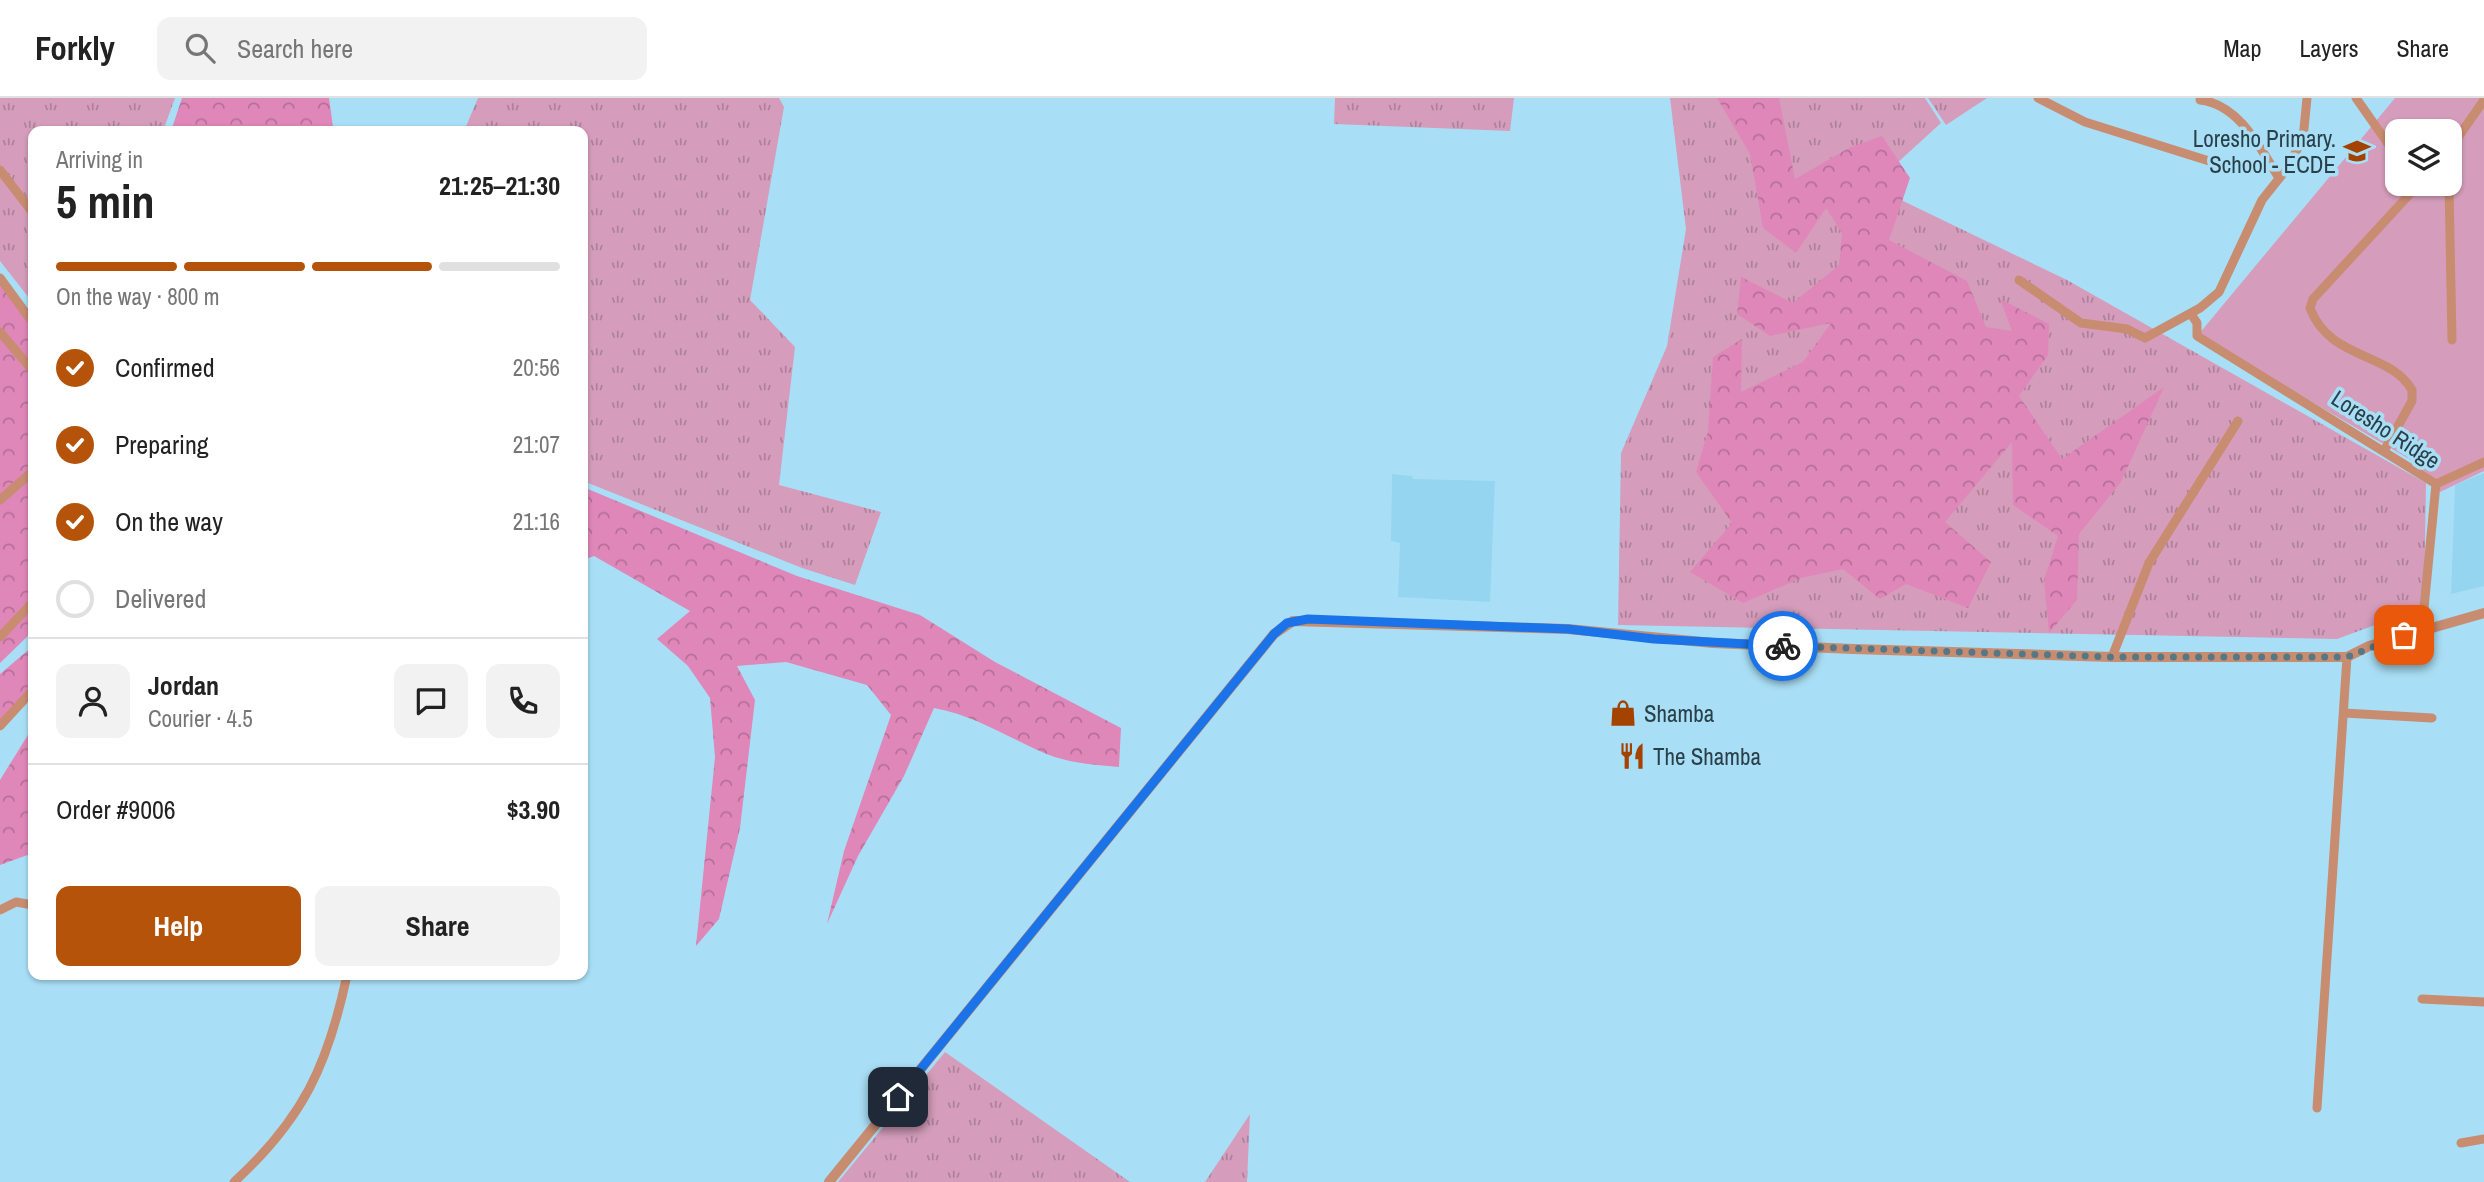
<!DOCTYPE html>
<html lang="en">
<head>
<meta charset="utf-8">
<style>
  body { margin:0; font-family:"Archivo Narrow",sans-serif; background:#f2f2f2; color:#222; height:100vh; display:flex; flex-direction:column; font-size:26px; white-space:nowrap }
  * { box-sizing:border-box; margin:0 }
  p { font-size:23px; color:#767676 }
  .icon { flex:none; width:38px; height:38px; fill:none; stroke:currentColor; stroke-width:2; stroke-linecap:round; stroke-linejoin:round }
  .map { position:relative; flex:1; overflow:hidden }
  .side { position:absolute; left:28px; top:28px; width:560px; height:854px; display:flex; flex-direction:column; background:#fff; border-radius:14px; box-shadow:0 2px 5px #0004 }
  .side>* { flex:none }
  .controls { position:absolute; left:2385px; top:21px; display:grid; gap:14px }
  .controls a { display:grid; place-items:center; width:77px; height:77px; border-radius:14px; background:#fff; box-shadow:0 2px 5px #0004; font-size:35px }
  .pin { position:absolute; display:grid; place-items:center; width:60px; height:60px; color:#fff; margin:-30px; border-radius:14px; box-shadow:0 4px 10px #0006 }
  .courier { position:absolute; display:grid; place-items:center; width:70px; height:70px; margin:-35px; border:5px solid #1a73e8; border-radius:50%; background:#fff; color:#222; box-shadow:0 2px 9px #0007 }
  .head em { font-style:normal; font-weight:700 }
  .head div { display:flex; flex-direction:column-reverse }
  .head { display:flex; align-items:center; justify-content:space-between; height:119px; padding:0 28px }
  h1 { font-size:46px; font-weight:700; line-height:52px }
  .bar { display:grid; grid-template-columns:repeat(4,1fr); gap:10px 7px; align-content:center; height:84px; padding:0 28px }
  .bar i { height:9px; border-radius:5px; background:#e0e0e0 }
  .bar .current { background:#b45309 }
  .bar p { grid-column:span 4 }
  .line { display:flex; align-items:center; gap:18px; padding:0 28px; border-top:2px solid #e0e0e0 }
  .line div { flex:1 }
  .round { display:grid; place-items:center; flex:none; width:74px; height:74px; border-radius:14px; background:#f2f2f2 }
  ol { padding:0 28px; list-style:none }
  li { display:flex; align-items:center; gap:21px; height:77px }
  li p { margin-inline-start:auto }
  li .icon { padding:7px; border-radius:50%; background:#b45309; color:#fff; stroke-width:4 }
  li:last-child { color:#767676 }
  li i { width:38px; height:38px; border:4px solid #e0e0e0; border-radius:50% }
  .primary-button { display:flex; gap:14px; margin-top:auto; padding:14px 28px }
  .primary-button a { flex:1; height:80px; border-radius:14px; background:#b45309; color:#fff; font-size:28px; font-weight:700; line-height:80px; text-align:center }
  .primary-button a+a { background:#f2f2f2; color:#222 }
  header { display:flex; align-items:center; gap:42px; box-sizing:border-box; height:98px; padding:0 35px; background:#fff; border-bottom:2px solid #e0e0e0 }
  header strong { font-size:33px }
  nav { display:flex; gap:38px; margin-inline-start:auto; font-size:24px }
  .search { width:490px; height:63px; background:#f2f2f2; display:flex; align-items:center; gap:18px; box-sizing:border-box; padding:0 24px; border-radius:14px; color:#767676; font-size:26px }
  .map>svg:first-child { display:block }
  .built { fill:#95d5ef }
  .grass { fill:url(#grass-tufts) }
  .forest { fill:url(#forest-crowns) }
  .garden { fill:#d59dbb; fill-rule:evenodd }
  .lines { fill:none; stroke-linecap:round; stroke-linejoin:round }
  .minor { stroke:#c88c71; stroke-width:9 }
  .tertiary { stroke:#c88c71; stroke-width:10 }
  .done { stroke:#567886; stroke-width:7; stroke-dasharray:0 12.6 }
  .route { stroke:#1a73e8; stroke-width:9 }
  .labels { text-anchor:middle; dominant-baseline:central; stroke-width:7; stroke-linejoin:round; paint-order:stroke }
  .poi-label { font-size:23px; fill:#2a4049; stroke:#a9dff6; text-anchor:start }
  .street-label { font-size:23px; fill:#2a4049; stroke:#a9dff6 }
</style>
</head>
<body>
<header>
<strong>Forkly</strong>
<div class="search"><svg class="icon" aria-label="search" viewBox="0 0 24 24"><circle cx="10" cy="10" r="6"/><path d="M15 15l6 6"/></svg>Search here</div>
<nav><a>Map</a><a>Layers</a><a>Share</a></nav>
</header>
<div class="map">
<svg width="2484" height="1084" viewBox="0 0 2484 1084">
  <defs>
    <pattern id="grass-tufts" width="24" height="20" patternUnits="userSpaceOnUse" patternTransform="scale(1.75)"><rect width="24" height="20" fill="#d59dbb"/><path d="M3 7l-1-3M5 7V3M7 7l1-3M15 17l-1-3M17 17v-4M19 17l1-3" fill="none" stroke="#ad819a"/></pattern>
    <pattern id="forest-crowns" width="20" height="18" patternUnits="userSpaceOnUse" patternTransform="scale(1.75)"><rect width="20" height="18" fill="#df87b9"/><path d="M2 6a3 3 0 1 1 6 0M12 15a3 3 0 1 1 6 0" fill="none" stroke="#b57098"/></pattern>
  </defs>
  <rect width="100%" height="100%" fill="#a9dff6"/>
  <!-- built -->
  <g class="built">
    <path d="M2484,375V488L2451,496L2455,387Z"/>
    <path d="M1392,376L1412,378L1413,381L1495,383L1490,504L1398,499L1400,445L1391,443Z"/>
  </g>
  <!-- grass -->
  <g class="grass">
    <path d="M0,0H175L163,33H33V205L0,163Z"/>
    <path d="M478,0H779L784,9L750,202L795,249L779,387L881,414L855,487L802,470L583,383V33H464Z"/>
    <path d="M1335,0H1514L1510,33L1334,26Z"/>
    <path d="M1670,0H1925L1941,25L1872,88L2067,182L2426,385L2424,509L2337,541L1618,527L1621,355L1667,248L1686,131Z"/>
    <path d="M1928,0H1987L1946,27Z"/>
    <path d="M945,954L1130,1084H838Z"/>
    <path d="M1250,1016L1247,1084H1205Z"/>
  </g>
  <!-- forest -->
  <g class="forest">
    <path d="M182,0H329L333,29L328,33H171Z"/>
    <path d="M1717,0H1779L1795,81L1849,50L1882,38L1910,80L1889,142L1967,183L1986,229L2012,233L2000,201L2049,226L2048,257L2019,298L2062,361L2164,289L2121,384L2079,436L2077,502L2049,535L2044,482L2058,438L2013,407L2012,344L1945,424L1991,464L1968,510L1906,486L1880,501L1843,471L1801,480L1743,505L1690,474L1732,425L1696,374L1708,333L1713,259L1742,241L1741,294L1803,264L1831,225L1770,238L1737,216L1741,179L1793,205L1839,167L1842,135L1826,110L1796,155L1763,130L1750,56Z"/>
    <path d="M0,186L33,230V533L0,565Z"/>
    <path d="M583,389L797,478L920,517L995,564L1121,630L1119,669C1094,667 1068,665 1044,655C1007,639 974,617 934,610L904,678L858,758L827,826L844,753L891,617L867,587L786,564L737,568L755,602L740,730L719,821L696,848L715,659L710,600L688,568L657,541L690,513L594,458L583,462Z"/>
    <path d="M33,548V595L0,623V576Z"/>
    <path d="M31,632H33V755L0,767V682Z"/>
  </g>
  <!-- garden -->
  <path class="garden" d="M2395,0H2484V373L2440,394L2416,365L2198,237ZM2398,33H2450V86H2398Z"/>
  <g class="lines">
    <!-- minor -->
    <g class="minor">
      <path d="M2038,0L2085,24L2225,68"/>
      <path d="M2356,0L2398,60"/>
      <path d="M2200,2C2239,6 2260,50 2279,80"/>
      <path d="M2450,51L2484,2"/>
      <path d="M0,72L33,115"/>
      <path d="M2449,86L2452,242"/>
      <path d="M0,180L33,225"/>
      <path d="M2019,182L2081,225L2127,231L2145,240L2200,210L2219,194L2262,102L2285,73L2303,41L2307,0"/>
      <path d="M2191,216L2197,225V238L2436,386L2422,531"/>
      <path d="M0,234L33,273"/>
      <path d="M2384,353L2412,303V292C2391,254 2329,262 2310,210L2313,201L2419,86"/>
      <path d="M2436,386L2484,364"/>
      <path d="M0,402L33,373"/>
      <path d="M0,539L33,504"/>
      <path d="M2112,559L2149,465L2238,323"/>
      <path d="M2344,615L2432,620"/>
      <path d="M0,628L33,592"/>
      <path d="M0,812L16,804L33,807"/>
      <path d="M2422,901L2484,904"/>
      <path d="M2317,1010L2347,559"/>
      <path d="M2461,1045L2484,1041"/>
      <path d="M234,1084C303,1021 328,967 347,877"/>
    </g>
    <!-- tertiary -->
    <path class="tertiary" d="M829,1084L1274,536L1293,523L1568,531L1713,545L1853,551L2112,559H2347L2369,548L2484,515"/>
  </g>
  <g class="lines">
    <!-- done -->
    <path class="done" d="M1783,548L2112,559H2347L2404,537"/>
    <!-- route -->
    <path class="route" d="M898,999L1274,536L1287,525L1308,521L1568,531L1654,541L1783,548"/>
  </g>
  <!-- icons -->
  <defs>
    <symbol id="school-bare" viewBox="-9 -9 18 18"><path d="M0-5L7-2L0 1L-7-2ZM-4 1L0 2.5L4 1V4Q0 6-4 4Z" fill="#a44200" stroke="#a9dff6" stroke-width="2.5" paint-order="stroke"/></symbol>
    <symbol id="shop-bare" viewBox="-9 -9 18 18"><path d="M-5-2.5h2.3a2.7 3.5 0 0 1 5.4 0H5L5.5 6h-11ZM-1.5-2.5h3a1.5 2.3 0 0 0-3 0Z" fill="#a44200" stroke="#a9dff6" stroke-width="2.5" paint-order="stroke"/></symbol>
    <symbol id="restaurant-bare" viewBox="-9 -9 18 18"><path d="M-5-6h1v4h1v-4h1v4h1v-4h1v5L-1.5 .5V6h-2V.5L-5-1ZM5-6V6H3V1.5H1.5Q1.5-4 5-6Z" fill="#a44200" stroke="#a9dff6" stroke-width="2.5" paint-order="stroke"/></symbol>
  </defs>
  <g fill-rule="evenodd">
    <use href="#school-bare" x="2338" y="34" width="38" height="38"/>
    <use href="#shop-bare" x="1604" y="596" width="38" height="38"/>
    <use href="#restaurant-bare" x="1613" y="639" width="38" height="38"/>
  </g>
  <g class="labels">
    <!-- poi labels -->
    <g class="poi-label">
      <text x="2336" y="40" text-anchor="end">Loresho Primary.<tspan x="2336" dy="26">School - ECDE</tspan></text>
      <text x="1644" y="615">Shamba</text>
      <text x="1653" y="658">The Shamba</text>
    </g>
    <!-- street labels -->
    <g class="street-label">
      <text transform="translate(2386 331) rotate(33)">Loresho Ridge</text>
    </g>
  </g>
</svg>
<div class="controls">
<a><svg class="icon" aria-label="layers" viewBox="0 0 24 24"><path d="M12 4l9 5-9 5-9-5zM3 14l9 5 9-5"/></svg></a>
</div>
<div class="pin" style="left:2404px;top:537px;background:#ea580c"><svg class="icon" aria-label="bag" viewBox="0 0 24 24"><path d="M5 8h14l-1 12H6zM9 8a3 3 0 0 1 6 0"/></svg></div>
<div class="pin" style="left:898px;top:999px;background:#1f2937"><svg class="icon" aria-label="home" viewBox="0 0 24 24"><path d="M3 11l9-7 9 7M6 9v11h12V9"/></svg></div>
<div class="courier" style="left:1783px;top:548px"><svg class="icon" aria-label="bike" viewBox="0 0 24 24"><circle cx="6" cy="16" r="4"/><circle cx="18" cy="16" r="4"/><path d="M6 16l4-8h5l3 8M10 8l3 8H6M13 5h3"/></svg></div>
<section class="side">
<div class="head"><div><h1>5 min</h1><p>Arriving in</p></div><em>21:25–21:30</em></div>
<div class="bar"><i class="current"></i><i class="current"></i><i class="current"></i><i></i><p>On the way · 800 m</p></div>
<ol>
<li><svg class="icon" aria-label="check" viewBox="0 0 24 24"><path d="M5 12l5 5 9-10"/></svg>Confirmed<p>20:56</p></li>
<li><svg class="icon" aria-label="check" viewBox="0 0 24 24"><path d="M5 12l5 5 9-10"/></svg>Preparing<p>21:07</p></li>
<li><svg class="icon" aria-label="check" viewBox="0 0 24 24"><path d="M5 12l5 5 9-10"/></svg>On the way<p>21:16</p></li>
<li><i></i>Delivered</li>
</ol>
<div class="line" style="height:126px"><a class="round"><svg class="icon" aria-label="person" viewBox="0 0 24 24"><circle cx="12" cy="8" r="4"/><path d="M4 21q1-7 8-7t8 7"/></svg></a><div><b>Jordan</b><p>Courier · 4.5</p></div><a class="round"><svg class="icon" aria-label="chat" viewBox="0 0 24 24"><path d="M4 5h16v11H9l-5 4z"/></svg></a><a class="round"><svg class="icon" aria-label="phone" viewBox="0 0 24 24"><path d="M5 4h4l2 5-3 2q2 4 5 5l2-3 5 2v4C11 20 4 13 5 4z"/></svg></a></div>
<div class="line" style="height:91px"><div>Order #9006</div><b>$3.90</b></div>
<div class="primary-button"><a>Help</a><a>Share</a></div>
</section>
</div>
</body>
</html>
